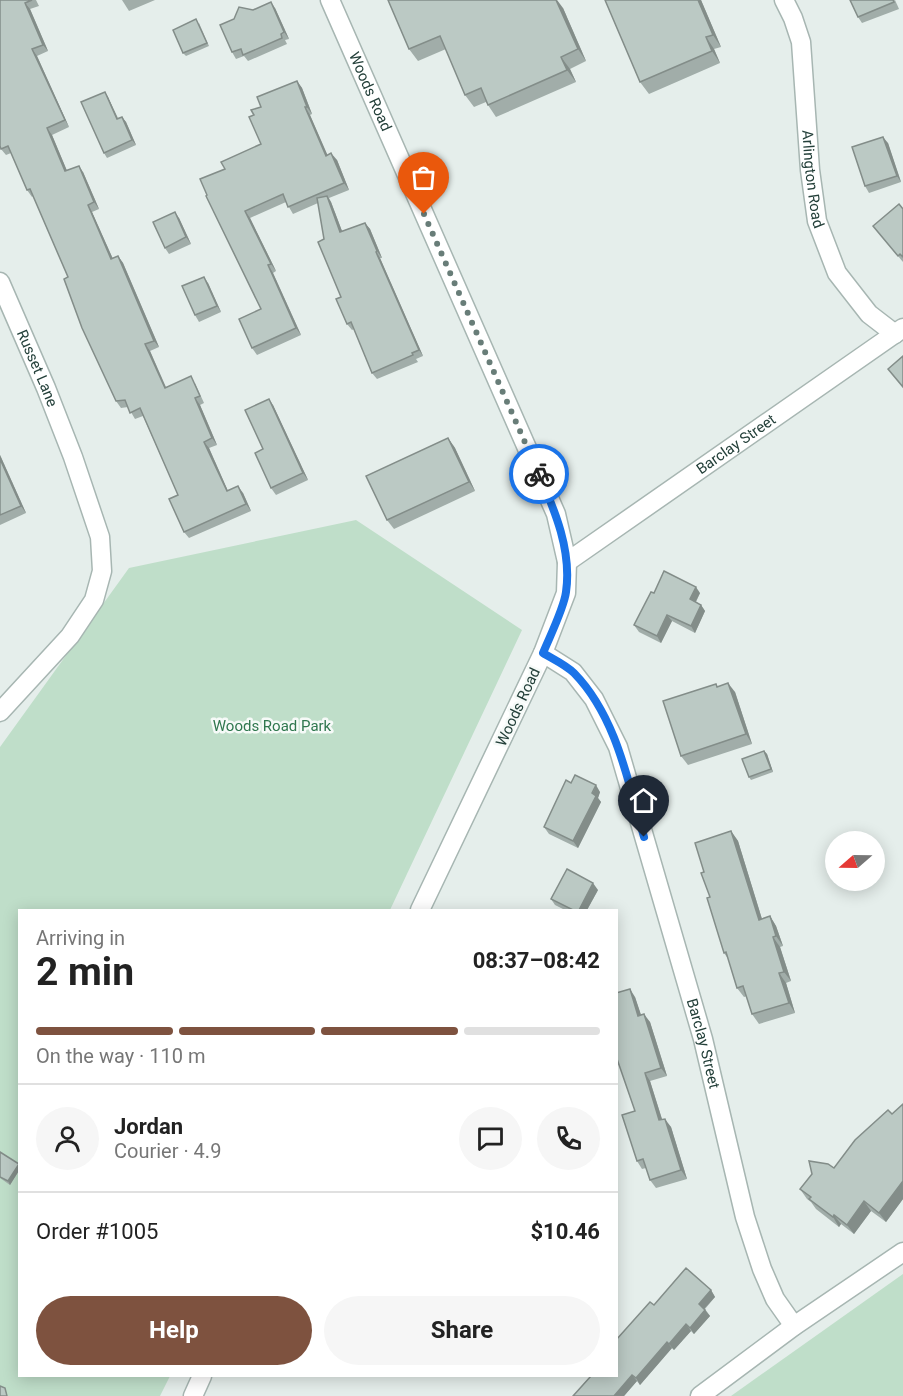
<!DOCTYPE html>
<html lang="en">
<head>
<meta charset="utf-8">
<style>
  body { margin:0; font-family:Roboto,sans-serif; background:#f6f6f6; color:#222; height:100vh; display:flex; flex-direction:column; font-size:22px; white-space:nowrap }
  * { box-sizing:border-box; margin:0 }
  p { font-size:20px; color:#767676 }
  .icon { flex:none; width:33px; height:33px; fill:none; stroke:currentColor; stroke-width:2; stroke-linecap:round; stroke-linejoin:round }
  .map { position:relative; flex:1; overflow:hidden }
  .side { position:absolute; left:18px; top:909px; width:600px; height:468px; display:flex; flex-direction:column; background:#fff; border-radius:0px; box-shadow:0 3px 15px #0003 }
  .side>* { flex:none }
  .needle { width:39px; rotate:250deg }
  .controls { position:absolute; left:825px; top:831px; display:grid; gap:12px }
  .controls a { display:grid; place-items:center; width:60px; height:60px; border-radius:50%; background:#fff; box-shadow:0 3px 15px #0003; font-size:30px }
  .pin { position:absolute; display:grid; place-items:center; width:51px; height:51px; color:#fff; margin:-62px -26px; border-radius:50% 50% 50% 0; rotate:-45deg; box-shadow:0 0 6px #0007 }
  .pin .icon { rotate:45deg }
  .courier { position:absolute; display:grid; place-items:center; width:60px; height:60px; margin:-30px; border:4px solid #1a73e8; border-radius:50%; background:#fff; color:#222; box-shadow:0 2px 8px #0007 }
  .overview em { font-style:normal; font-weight:700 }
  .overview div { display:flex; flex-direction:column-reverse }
  .overview { display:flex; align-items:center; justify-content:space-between; height:102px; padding:0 18px }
  h1 { font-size:39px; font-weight:700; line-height:45px }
  .bar { display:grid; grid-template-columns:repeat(4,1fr); gap:9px 6px; align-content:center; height:72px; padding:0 18px }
  .bar i { height:8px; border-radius:4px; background:#e0e0e0 }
  .bar .current { background:#7e523f }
  .bar p { grid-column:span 4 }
  .line { display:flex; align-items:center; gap:15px; padding:0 18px; border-top:2px solid #e0e0e0 }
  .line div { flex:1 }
  .round { display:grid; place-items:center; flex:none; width:63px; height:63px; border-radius:32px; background:#f6f6f6 }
  .action { display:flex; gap:12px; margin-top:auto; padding:12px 18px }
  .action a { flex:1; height:69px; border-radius:36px; background:#7e523f; color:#fff; font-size:24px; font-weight:700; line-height:69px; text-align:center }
  .action a+a { background:#f6f6f6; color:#222 }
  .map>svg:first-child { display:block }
  .green { fill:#bfdec9 }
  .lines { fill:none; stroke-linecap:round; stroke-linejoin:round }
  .minor-casing { stroke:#a7b6b2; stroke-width:21 }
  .minor { stroke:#fff; stroke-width:18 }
  .wall { fill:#a1ada9 }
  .shaded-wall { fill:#838d89 }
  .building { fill:#bbc9c4; stroke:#838d89; stroke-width:1.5 }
  .done { stroke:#687d78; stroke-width:6; stroke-dasharray:0 10.8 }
  .route { stroke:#1a73e8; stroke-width:8 }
  .labels { text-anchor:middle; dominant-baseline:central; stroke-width:5; stroke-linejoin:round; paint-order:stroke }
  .street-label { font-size:15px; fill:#24403a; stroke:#f6faf8 }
  .park-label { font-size:15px; fill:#2f774e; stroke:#f6faf8 }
</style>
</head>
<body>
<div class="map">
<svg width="903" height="1396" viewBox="0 0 903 1396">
  <rect width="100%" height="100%" fill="#e5eeeb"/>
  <!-- green -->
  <g class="green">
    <path d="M356,520L522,630L390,910H20V1376H170L160,1396H0V747L129,568Z"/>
    <path d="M903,1274V1396H731Z"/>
  </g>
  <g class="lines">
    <defs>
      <g id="minor">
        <path id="s1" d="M330,0L556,514L567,562L566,593L543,653L420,910"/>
        <path id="s2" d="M784,0L793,18L801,42L810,170L817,221L837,273L869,314L895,334"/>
        <path id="s3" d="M0,282L46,388L73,457L100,537L102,571L94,600L70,636L0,712"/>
        <path id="s4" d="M567,562L903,328"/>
        <path id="s5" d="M543,653L573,672L594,699L618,747L703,1039L745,1217L762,1269L775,1299L794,1326"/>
        <path d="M193,1396L202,1376"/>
        <path d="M700,1396L794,1326L903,1252"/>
      </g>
    </defs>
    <!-- minor casing -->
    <use href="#minor" class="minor-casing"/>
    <!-- minor -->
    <use href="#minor" class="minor"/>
  </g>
  <!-- wall -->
  <g class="wall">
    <path d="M0,0H36L39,6L30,9L48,51L37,56L69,127L52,135L67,171L83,172L99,209L92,212L113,259L118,256L123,263L159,347L150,351L166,387L195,383L204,403L200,405L217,445L209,448L228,491L243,493L251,511L189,538L184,532L178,495L143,416L135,419L128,407L121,408L116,401L68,277L33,196L32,197L27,190L11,153L6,155L1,149Z"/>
    <path d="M122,0H155L129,11Z"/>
    <path d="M388,0L563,8L586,61L570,69L576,82L496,117L486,102L474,107L465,95L446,49L418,61L409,49Z"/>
    <path d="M605,0H701L721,47L714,49L720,63L649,94L640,82Z"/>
    <path d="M895,0L899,9L862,23L858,17Z"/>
    <path d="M275,8L289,39L285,40L287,44L248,61L244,56L236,59L232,52L253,10Z"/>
    <path d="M199,23L209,46L186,56L183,53Z"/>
    <path d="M297,81L302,88L312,114L310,115L327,155L337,160L349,190L329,198L331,202L342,231L365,223L370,229L382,258H380L423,356L416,359L418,362L377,379L372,373L354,329L352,330L347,324L341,297L324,239L318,203L293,214L286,202L250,218L276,271L273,273L301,335L257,355L252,348L261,309L207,195L225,169L261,144L254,115L261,107Z"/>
    <path d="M105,92L108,97L118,118L122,117L126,122L136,145L107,158L104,153Z"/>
    <path d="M888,143L901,182L869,193L865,186Z"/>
    <path d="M903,209V262L873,226Z"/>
    <path d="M179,218L191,244L169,254L165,248Z"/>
    <path d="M208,283L221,312L199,322L195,315Z"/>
    <path d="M273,405L308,480L276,495L271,488L263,449Z"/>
    <path d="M448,438L455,448L475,491L394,529L387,520Z"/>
    <path d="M0,455L26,513L0,525Z"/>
    <path d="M654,593H700L696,602L701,605L705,611L695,633L672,621L661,643L639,632L634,625Z"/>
    <path d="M717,686L735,692L752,744L688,765L681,756Z"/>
    <path d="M764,751L767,754L773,772L751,780L749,777Z"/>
    <path d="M571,783L600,792L598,798L601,802L578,848L549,834L544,827Z"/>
    <path d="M731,831L738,841L762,919L770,916L776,926L783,946L780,947L791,981L786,983L795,1013L759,1024L752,1014L747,996L744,997L737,988L729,960L724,953L704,872Z"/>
    <path d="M598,890L587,910H565L555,905L551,899Z"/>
    <path d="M616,993L635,997L641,1015L650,1022L667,1076L650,1081L662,1119L671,1127L687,1179L656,1188L650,1180L646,1168L642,1169L637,1161L635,1111L619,1064L616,1065Z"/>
    <path d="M903,1104V1199L886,1222L871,1211L854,1234L841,1224L839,1227L816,1209L811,1202L807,1199L800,1189L834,1168Z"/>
    <path d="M0,1152L20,1165V1169L10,1185L0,1178Z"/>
    <path d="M711,1290L715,1297L705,1309L710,1316L694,1334L691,1331L674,1350L672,1348L640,1385L637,1381L624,1396H573L654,1305Z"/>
  </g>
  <!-- shaded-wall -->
  <g class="shaded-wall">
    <path d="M556,0H557L563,8L586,61L578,49Z"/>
    <path d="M698,0H701L721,47L713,35Z"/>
    <path d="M271,2L275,8L289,39L284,32Z"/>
    <path d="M25,3L30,9L48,51L43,45Z"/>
    <path d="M706,37L714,49L720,63L712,51Z"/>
    <path d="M32,49L37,56L69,127L65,120Z"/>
    <path d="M561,57L570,69L576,82L567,70Z"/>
    <path d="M297,81L302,88L312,114L307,107Z"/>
    <path d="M105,92L108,97L120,124L117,119Z"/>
    <path d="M305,107L310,115L331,163L326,156Z"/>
    <path d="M122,117L126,122L136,145L132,140Z"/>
    <path d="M47,128L52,135L70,178L65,171Z"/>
    <path d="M883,137L888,143L901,182L897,176Z"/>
    <path d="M331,153L337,160L349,190L344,183Z"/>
    <path d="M79,166L83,172L99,209L94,202Z"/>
    <path d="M327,196L331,202L345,239L340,232Z"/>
    <path d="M88,205L92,212L116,266L111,259Z"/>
    <path d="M245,211L250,218L276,271L271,264Z"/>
    <path d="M175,212L179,218L191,244L186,237Z"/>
    <path d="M365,223L370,229L382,258L377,251Z"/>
    <path d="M376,252L380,258L423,356L419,350Z"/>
    <path d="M118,256L123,263L159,347L154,341Z"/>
    <path d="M268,265L273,273L301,335L296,328Z"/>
    <path d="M204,277L208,283L221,312L217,306Z"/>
    <path d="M145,344L150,351L169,395L165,388Z"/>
    <path d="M195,398L200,405L217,445L212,438Z"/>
    <path d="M269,399L273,405L308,480L303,473Z"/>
    <path d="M448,438L455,448L475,491L469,482Z"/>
    <path d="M204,442L209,448L231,498L227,491Z"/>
    <path d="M0,455L26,513L21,506L0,459Z"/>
    <path d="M238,486L243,493L251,511L246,504Z"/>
    <path d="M696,587L700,593L694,605L690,599Z"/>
    <path d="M701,605L705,611L695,633L691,626Z"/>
    <path d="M667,615L672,621L661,643L657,636Z"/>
    <path d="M728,683L735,692L752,744L746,734Z"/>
    <path d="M764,751L767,754L773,772L771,769Z"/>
    <path d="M596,785L600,792L598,798L601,802L578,848L573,841Z"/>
    <path d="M731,831L738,841L765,929L759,920Z"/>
    <path d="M593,883L598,890L587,910H579Z"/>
    <path d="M770,916L776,926L783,946L776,936Z"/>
    <path d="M773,937L780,947L791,981L784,972Z"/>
    <path d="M779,973L786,983L795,1013L789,1003Z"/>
    <path d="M630,989L635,997L644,1024L638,1016Z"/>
    <path d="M644,1014L650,1022L667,1076L661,1068Z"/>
    <path d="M645,1073L650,1081L665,1129L659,1120Z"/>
    <path d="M665,1119L671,1127L687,1179L681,1170Z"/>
    <path d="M19,1164L20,1169L10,1185L8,1181Z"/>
    <path d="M903,1181V1199L886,1222L879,1213Z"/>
    <path d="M864,1201L871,1211L854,1234L847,1225Z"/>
    <path d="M834,1215L841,1224L839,1227L833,1217Z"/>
    <path d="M711,1290L715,1297L703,1310L699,1304Z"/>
    <path d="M705,1310L710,1316L694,1334L690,1328Z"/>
    <path d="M686,1324L691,1331L674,1350L669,1344Z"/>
    <path d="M667,1342L672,1348L640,1385L636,1378Z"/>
    <path d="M632,1375L637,1381L624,1396H614Z"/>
  </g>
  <!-- building -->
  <g class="building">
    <path d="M0,0H32L25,3L43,45L32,49L65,120L47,128L65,171L79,166L94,202L88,205L111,259L118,256L154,341L145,344L165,388L191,376L200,396L195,398L212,438L204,442L227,491L238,486L246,504L184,532L169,499L178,495L140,408L130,413L125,400L116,401L82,328L64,279L68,277L30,189L27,190L8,146L1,149L0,146Z"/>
    <path d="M388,0H556L578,49L561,57L567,70L488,105L481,88L465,95L440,36L409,49Z"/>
    <path d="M605,0H698L713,35L706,37L712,51L640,82Z"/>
    <path d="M850,0H893L894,2L858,17Z"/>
    <path d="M271,2L284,32L281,34L282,38L243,55L241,49L232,52L220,25L234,19L239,7L253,10Z"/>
    <path d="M196,19L207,43L183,53L173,30Z"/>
    <path d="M297,81L307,107H305L326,156L331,153L344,183L288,207L283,194L245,211L271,264L268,265L296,328L252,348L239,319L261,309L206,196L207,195L200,179L225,169L221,162L261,144L249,117L254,115L251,110L261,107L257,97Z"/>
    <path d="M105,92L117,119L122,117L132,140L104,153L81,102Z"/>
    <path d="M883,137L897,176L865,186L852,147Z"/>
    <path d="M327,196L340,232L365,223L377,251L376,252L419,350L412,353L413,355L372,373L351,322L347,324L336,299L341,297L318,242L324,239L317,198Z"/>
    <path d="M899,204L903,209V257L900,254L898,256L873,226Z"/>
    <path d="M175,212L186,237L165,248L153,222Z"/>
    <path d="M204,277L217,306L195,315L182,286Z"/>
    <path d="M903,356V387L888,369Z"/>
    <path d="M269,399L303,473L271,488L255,453L263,449L245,410Z"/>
    <path d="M448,438L469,482L387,520L366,476Z"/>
    <path d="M0,459L21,506L0,515Z"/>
    <path d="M664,571L696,587L690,599L701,605L691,626L667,615L657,636L634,625L651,592L654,593Z"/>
    <path d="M728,683L746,734L681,756L663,701L716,684L717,687Z"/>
    <path d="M764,751L771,769L749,777L742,759Z"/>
    <path d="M575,775L596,785L592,793L596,796L573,841L544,827L566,780L571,783Z"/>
    <path d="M731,831L759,920L770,916L776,936L773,937L784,972L779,973L789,1003L752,1014L743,986L737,988L726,952L724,953L707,898L710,897L701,873L704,872L695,843Z"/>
    <path d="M567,869L593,883L579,910H573L551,899Z"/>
    <path d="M630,989L638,1016L644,1014L661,1068L645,1073L659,1120L665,1119L681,1170L650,1180L643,1159L637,1161L622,1115L635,1111L616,1056V993Z"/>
    <path d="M903,1104V1181L879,1213L864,1201L847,1225L834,1215L833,1217L809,1199L811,1197L800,1189L812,1174L809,1161L828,1164L834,1168L855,1140L888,1110L892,1114Z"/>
    <path d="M0,1152L19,1164L8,1181L0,1177Z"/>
    <path d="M686,1268L711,1290L699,1304L705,1310L690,1328L686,1324L669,1344L667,1342L636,1378L632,1375L614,1396H573L591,1376H616V1340L650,1302L654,1305Z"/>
    <path d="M0,1386L5,1388L7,1396H0Z"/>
  </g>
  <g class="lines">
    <!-- done -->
    <path class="done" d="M424,214L539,474"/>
    <!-- route -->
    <path class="route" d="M539,474C555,511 572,551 566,592C564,608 550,636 543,653C553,659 566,665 574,673C616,716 628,781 644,837"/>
  </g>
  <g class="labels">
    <!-- street labels -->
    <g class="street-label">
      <text stroke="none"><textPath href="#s1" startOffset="100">Woods Road</textPath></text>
      <text stroke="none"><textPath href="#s2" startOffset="183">Arlington Road</textPath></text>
      <text stroke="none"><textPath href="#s3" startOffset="94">Russet Lane</textPath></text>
      <text stroke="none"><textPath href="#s4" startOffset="206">Barclay Street</textPath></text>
      <text transform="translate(518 707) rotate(-65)">Woods Road</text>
      <text stroke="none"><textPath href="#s5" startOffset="432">Barclay Street</textPath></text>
    </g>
    <!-- park labels -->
    <g class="park-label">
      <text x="272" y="726">Woods Road Park</text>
    </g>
  </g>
</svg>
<div class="controls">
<a><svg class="needle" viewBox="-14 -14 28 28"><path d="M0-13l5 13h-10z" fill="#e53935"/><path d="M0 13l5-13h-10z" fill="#767676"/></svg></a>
</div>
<div class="pin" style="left:424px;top:214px;background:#ea580c"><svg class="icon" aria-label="bag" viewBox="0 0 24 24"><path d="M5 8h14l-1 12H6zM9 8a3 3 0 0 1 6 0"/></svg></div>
<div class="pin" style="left:644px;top:837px;background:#1f2937"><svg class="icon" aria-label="home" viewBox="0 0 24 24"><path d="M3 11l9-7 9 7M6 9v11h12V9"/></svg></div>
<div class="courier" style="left:539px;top:474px"><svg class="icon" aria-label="bike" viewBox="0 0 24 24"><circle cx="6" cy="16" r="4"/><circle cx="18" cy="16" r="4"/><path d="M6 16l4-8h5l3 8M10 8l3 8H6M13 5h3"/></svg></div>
<section class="side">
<div class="overview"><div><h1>2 min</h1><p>Arriving in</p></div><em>08:37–08:42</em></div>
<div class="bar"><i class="current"></i><i class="current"></i><i class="current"></i><i></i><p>On the way · 110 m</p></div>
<div class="line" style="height:108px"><a class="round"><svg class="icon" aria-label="person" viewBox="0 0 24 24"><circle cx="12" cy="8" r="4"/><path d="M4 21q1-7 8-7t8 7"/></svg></a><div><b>Jordan</b><p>Courier · 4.9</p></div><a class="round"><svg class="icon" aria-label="chat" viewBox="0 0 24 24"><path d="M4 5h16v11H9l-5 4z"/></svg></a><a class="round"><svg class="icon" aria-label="phone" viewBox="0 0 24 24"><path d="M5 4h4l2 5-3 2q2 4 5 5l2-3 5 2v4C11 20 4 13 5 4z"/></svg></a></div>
<div class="line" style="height:78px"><div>Order #1005</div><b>$10.46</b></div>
<div class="action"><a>Help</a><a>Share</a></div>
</section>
</div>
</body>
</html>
